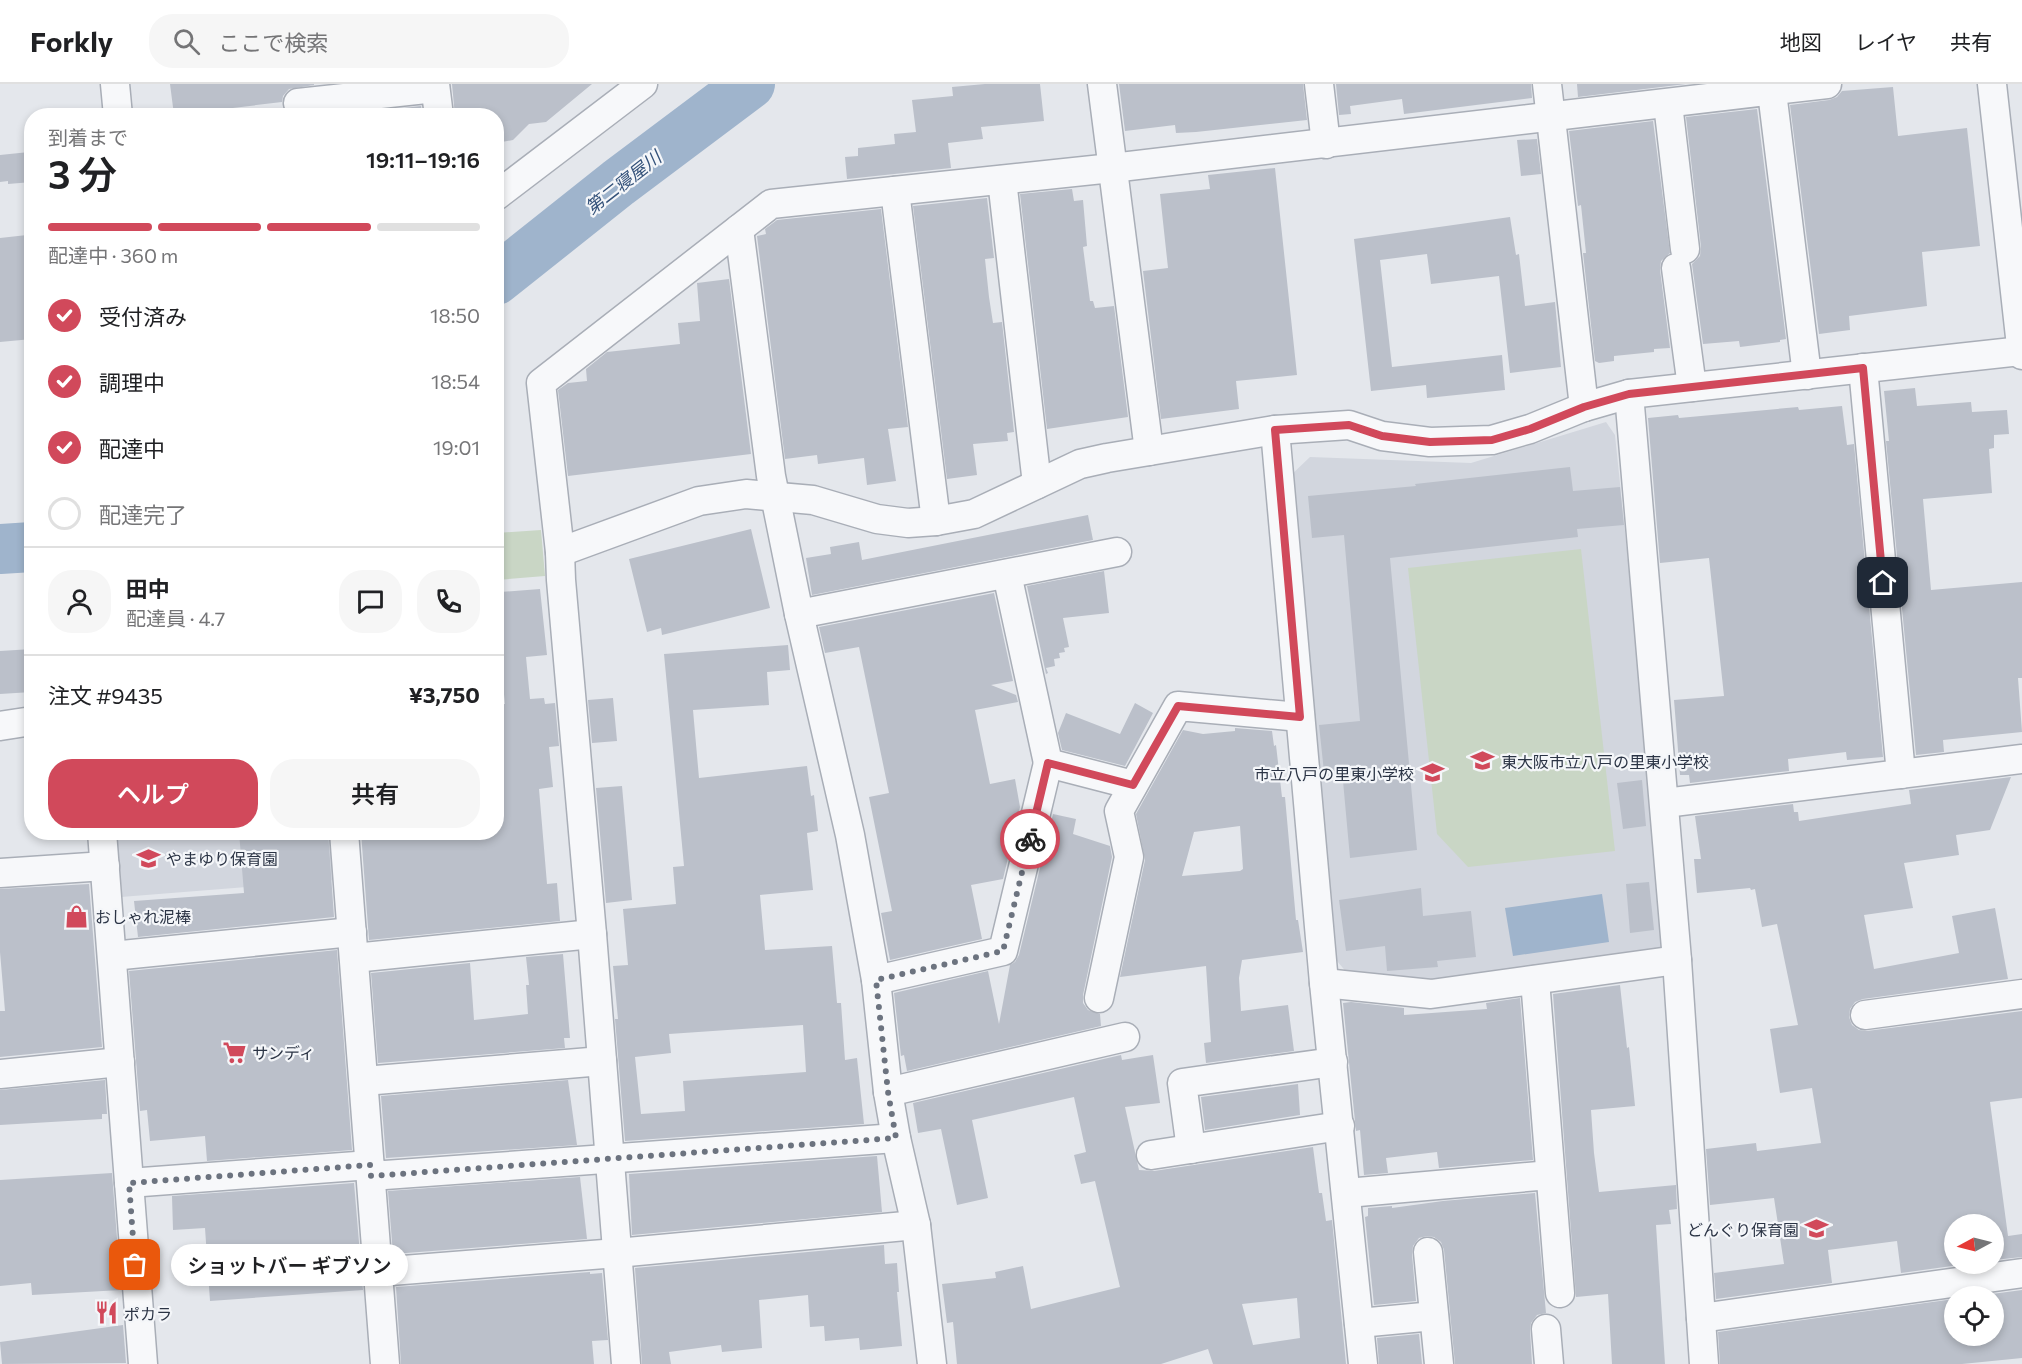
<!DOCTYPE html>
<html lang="ja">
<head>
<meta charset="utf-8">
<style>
  body { margin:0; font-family:Commissioner,"Noto Sans JP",sans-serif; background:#f6f6f6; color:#202124; height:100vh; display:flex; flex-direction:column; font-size:22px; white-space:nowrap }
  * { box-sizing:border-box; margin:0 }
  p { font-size:20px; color:#757577 }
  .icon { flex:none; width:33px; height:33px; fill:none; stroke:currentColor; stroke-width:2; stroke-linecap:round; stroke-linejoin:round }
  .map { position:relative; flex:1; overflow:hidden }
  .drawer { position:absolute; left:24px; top:24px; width:480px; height:732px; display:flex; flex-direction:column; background:#fff; border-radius:24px; box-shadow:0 3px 9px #0003 }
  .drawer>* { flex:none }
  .needle { width:39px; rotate:263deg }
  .buttons { position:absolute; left:1944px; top:1130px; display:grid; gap:12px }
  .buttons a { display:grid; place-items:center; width:60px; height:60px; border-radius:50%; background:#fff; box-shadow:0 3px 9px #0003; font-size:30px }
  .pin { position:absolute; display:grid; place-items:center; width:51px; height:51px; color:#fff; margin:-26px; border-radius:12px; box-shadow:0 3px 9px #0006 }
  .courier { position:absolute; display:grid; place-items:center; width:60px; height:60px; margin:-30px; border:4px solid #d1495b; border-radius:50%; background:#fff; color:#222; box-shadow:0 2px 8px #0007 }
  .bubble { position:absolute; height:42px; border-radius:21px; background:#fff; box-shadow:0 3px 9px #0003; font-size:20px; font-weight:600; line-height:42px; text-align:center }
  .headline em { font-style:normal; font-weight:600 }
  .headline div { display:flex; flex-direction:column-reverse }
  .headline { display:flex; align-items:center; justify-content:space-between; height:102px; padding:0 24px }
  h1 { font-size:39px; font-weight:600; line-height:45px }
  .bar { display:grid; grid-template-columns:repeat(4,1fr); gap:9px 6px; align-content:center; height:72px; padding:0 24px }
  .bar i { height:8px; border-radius:4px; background:#e0e0e0 }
  .bar .selected { background:#d1495b }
  .bar p { grid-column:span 4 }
  .line { display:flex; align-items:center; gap:15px; padding:0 24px; border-top:2px solid #e0e0e0 }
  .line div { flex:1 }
  .round { display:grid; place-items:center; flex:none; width:63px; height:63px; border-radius:24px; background:#f6f6f6 }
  ol { padding:0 24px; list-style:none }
  li { display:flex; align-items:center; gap:18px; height:66px }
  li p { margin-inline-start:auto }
  li .icon { padding:6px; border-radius:50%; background:#d1495b; color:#fff; stroke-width:4 }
  li:last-child { color:#757577 }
  li i { width:33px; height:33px; border:3px solid #e0e0e0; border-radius:50% }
  .action { display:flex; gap:12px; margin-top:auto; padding:12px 24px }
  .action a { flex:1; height:69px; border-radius:24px; background:#d1495b; color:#fff; font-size:24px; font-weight:600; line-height:69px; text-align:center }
  .action a+a { background:#f6f6f6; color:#202124 }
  header { display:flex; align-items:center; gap:36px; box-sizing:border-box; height:84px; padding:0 30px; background:#fff; border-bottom:2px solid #e0e0e0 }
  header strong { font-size:28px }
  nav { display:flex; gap:33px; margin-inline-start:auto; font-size:21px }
  .search { width:420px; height:54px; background:#f6f6f6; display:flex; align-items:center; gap:15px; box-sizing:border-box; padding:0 21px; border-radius:24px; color:#757577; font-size:22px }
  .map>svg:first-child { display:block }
  .built { fill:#d2d6de }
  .green { fill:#c9d6c5 }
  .water { fill:#9fb4cc }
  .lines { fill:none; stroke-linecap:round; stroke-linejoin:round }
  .river { stroke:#9fb4cc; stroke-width:50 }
  .building { fill:#bbc0ca; fill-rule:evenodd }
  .minor-casing { stroke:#a9aeb7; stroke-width:31 }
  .minor { stroke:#f7f8fa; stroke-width:28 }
  .done { stroke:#6c737f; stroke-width:6; stroke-dasharray:0 10.8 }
  .route { stroke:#d1495b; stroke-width:8 }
  .labels { text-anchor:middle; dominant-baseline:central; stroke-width:4.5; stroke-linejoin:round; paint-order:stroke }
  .poi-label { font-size:16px; fill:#2b3445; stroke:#f4f6f9; text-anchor:start }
  .water-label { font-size:18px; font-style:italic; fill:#34527a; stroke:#f4f6f9 }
</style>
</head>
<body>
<header>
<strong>Forkly</strong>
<div class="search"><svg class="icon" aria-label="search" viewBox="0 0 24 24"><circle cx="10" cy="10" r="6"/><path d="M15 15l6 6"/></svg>ここで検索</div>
<nav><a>地図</a><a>レイヤ</a><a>共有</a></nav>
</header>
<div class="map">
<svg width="2022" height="1280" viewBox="0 0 2022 1280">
  <rect width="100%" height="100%" fill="#e4e7ec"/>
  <!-- built -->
  <g class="built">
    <path d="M1606,338L1615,351L1667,855L1658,867L1427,898L1348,890L1337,877L1289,393L1310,373L1471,379Z"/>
    <path d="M116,749H331L335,796L121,813Z"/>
  </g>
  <!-- green -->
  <g class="green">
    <path d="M541,446L545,492L497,496V449Z"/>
    <path d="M1581,465L1615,767L1468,783L1437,750L1408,484Z"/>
  </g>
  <!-- water -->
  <path class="water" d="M1602,810L1609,858L1513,872L1505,824Z"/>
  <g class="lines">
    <!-- river -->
    <g class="river">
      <path d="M496,196L618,99L750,0"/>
      <path d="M0,465L32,463"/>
    </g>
  </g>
  <!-- building -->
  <g class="building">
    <path d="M170,0H314V1L289,5L283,12L282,18L174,31Z"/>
    <path d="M452,0H592L546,38L529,40L513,56L496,59V32H455Z"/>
    <path d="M985,0H1040L1044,37L981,43L983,55L948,59L951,84L847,95L845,73L858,72V64L895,60L894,50L916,48L912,16L953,12L952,3Z"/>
    <path d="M1119,0H1303L1307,36L1196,48L1176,49L1175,41L1125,47Z"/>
    <path d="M1336,0H1531L1532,14L1404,30L1402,15L1350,22L1351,30L1339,31Z"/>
    <path d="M1577,0H1686L1578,13Z"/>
    <path d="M1893,3L1898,52L1967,44L1980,162L1922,168L1927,222L1849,232L1850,246L1819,250L1790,21L1829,16L1837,13L1842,7Z"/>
    <path d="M421,22L422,32H354L353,30Z"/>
    <path d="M1757,25L1786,255L1780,256V258L1740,263L1739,257L1703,260L1692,180L1700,172L1701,163L1686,33Z"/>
    <path d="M1653,37L1670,169L1661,177L1660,186L1670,264L1654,265V268L1614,272V277L1599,279L1595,277L1583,169H1586L1581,121L1578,122L1569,47Z"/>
    <path d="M1537,55L1541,90L1521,92L1517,56Z"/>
    <path d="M29,68L32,98L8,100V97L0,98V71Z"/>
    <path d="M1275,84L1297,291L1236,297L1239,325L1161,335L1143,187L1168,184L1160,110L1210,105L1208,91Z"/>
    <path d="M1072,105L1074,117L1083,116L1087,162L1083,163L1090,217H1093L1095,224L1114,222L1128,333L1047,345L1020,110Z"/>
    <path d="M987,114L994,174L985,175L989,213L993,239L1002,238L1014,348L1007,349L1008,357L973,360L977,391L947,395L913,122Z"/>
    <path d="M881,125L908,343L888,345L896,397L867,401L864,374L818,380L817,371L785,375L757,152L766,150L765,145L777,136Z"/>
    <path d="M1510,133L1516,171L1519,170L1525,222L1555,218L1561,283L1510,289L1499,192L1431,200L1427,170L1380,176L1392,283L1502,271L1505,306L1427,314L1426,301L1371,307L1354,155Z"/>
    <path d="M27,151L32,207V255L0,258V154Z"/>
    <path d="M729,195L751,370L568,392L558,306L568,299L587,297L586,285L607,268L680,260L678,239L700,237L697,199Z"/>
    <path d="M1915,304L1917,322L1971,318L1972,328L2007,326L2009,350L1994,351V364L1989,365L1992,409L1923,415L1931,506L2022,498V594H2018L2022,648L1943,656L1944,668L1916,671L1886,357H1889L1884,307Z"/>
    <path d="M1842,322L1847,361L1854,360L1883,673L1847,676L1846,668L1788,675L1789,687L1690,699L1689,691H1680L1674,616L1724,612L1709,474L1660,479L1648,334L1678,331L1679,334L1798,323L1799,326Z"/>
    <path d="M1570,383L1573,407L1620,403L1624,441L1577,445L1578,453L1390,474L1417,766L1350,774L1342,686L1324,688L1319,641L1360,637L1344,451L1312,454L1308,412L1416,402L1415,400Z"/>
    <path d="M1088,431L1093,456L812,511L806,474L831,470L830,463L859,458L862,476Z"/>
    <path d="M751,445L770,524L662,551L661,544L647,548L629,475Z"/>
    <path d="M1104,487L1109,529L1063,534L1069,563L1064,564L1065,568L1059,569L1060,574L1054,575L1055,582L1046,584L1048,589L1046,590L1027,502Z"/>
    <path d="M540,505L547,571L526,573L530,615L544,614L545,620L555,619L559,662L549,663L553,703L539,705L547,800L557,799L560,837L369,856L361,748H496V620H505L498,553H504L500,508Z"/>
    <path d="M994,509L1013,597L991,601L1016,611L1018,618L975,626L990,700L1015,695L1020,723L1003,795L971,801L982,855L890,876L881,829L892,827L869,713L889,709L859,563L825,569L819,543Z"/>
    <path d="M788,561L790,586L767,588L769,621L693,626L699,694L807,682L811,712L814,711L818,747L807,749L813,806L760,811L765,866L832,862L837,919H841L845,976L857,974L864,1040L625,1057L615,935H618L613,882L628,881L623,825L676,820L673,783L684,782L664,570ZM803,941L806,988L683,997L685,1027L641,1030L635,973L671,969L669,950Z"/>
    <path d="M32,565V608L0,610V567Z"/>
    <path d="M613,614L617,657L592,659L588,616Z"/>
    <path d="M1135,619L1153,629L1125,682L1062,666L1058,649L1066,629L1120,650Z"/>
    <path d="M1235,644L1272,647L1274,662L1276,661L1282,713H1285L1296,836H1298L1303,868L1242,876L1239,894L1241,927L1288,921L1294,967L1206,979L1204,959L1211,958L1206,882L1120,893L1145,776L1136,730L1183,646L1203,650L1235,647ZM1240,742L1243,785L1240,787L1182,792L1194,748Z"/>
    <path d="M2011,693L1990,746L1956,751L1959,771L1904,779L1913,824L1864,831L1874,885L1959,869L1952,832L1995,824L2008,895L1863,915L1855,918L1850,925L1849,933L1852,941L1859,946L1867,947L2022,927V1014L1990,1018L2008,1152L2022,1150V1173L1994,1176V1140H1954V1179H1974L1901,1189L1897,1157L1828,1166L1832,1199L1716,1215L1714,1189L1784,1180L1774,1114L1710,1121L1706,1065L1756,1059L1757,1067L1821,1059L1812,1004L1780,1009L1770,945L1798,941L1777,840L1762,843L1755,805L1751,806L1750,804L1697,809L1694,775H1701L1695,732L1793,720L1794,728H1798L1799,737L1911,720L1909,706Z"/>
    <path d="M1642,696L1646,742L1623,745L1617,699Z"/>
    <path d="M622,702L632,816L606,819L596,704Z"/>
    <path d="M1053,730L1076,735L1073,750L1110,762L1112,773L1083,911V919L1088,926L1100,930L1101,942L907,987L904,971L901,972L894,909L988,887L999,940L1010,881L1015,878L1019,871Z"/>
    <path d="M239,748H328L334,833L138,853L134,817L244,809Z"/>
    <path d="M1649,798L1654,846L1630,849L1626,800Z"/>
    <path d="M89,800L102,963L0,973V927H5L0,868V805Z"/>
    <path d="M1421,804L1423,832L1471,827L1476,873L1437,877L1438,883L1387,887L1385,862L1346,867L1339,816Z"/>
    <path d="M337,866L352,1066L207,1077L205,1052L150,1057L147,1026L140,1027L129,887Z"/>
    <path d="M563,870L570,954H564L565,964L378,979L371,889L470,879L474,936L528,930L526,901H529L526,873Z"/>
    <path d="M1620,901L1627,964L1629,963L1635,1022L1591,1026L1594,1069L1599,1108L1676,1101L1677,1125L1669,1126L1671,1140L1656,1141L1665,1280H1612L1608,1210L1576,1213L1553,910Z"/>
    <path d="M1520,914L1533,1076L1439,1084L1437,1068L1386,1074L1388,1089L1364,1091L1360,1046L1356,1047L1343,919L1351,918L1404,924V931L1487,925L1486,919Z"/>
    <path d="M1121,971L1122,976L1153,971L1160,1019L1125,1023L1139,1086L1154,1087L1313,1063L1319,1109H1322L1326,1137L1332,1136L1346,1280H1213L1208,1265L1161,1280H957L953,1238L947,1239L942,1200L996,1194L995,1188L1023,1182L1031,1225L1120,1203L1095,1097L1081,1100L1074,1071L1086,1068L1074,1013L972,1036L988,1114L957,1121L941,1045L918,1049L913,1019ZM1297,1214L1300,1254L1253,1261L1242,1220Z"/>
    <path d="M105,996L107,1030H102V1035L0,1041V1006Z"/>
    <path d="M568,996L577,1061L386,1074L381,1012Z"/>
    <path d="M1298,1000L1300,1031L1205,1046L1201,1013Z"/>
    <path d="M877,1072L882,1128L632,1151L629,1090Z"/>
    <path d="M112,1089L121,1206L32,1211L31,1199L0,1202V1096Z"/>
    <path d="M580,1093L587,1155L393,1170L388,1107Z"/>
    <path d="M354,1099L363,1206L210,1217L205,1144L173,1146L172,1112Z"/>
    <path d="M1535,1109L1546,1229L1537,1231L1531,1239L1530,1246L1532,1280H1455L1444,1166L1441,1158L1434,1153L1427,1152L1419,1154L1413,1162L1412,1170L1416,1217L1374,1221L1365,1133L1368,1132V1124L1392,1122V1124L1443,1117Z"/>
    <path d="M884,1161L885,1180L897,1179L899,1208H897L902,1262L860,1266L859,1254L825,1257L824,1242L810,1243L808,1211L759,1216L762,1264L722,1268L721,1261L669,1268L671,1280H642L635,1184Z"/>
    <path d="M590,1188V1190L602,1189L608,1256L592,1257L594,1280H401L396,1203Z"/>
    <path d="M2022,1206V1274L1962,1280H1720L1718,1248L1954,1215V1251H1994V1212H1977Z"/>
    <path d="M123,1241L126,1279L2,1280L0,1258Z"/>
    <path d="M1419,1250L1422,1280H1379L1377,1254Z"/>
  </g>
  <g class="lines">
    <defs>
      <g id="minor">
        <path d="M115,0L118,32"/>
        <path d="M435,0L439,32"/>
        <path d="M1102,0L1149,367"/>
        <path d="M1319,0L1326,60"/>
        <path d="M1547,0L1584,323"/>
        <path d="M1771,0L1807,291"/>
        <path d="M1992,0L2022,271"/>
        <path d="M298,19L435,4"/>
        <path d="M1668,20L1685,165"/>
        <path d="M1002,96L1037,400"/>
        <path d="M895,107L936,437"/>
        <path d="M496,112L643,0"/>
        <path d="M739,145L771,392L799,530L850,751L876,896L888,1008L896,1054L916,1141L932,1280"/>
        <path d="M1676,184L1692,303"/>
        <path d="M1863,284L1901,690"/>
        <path d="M1629,310L1677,876L1704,1280"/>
        <path d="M1275,346L1324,899L1363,1280"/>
        <path d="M560,468L699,417L746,410L813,416L877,435L908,439L936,437L974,430L1080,380L1107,374L1275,346L1349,341L1382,352L1430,358L1492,356L1530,345L1584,323L1629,310L2022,267"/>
        <path d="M1007,490L1048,679L1133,701"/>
        <path d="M799,530L1117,468"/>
        <path d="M0,642L32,637"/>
        <path d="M1665,719L2022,675"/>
        <path d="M102,748L143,1280"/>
        <path d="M344,748L385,1280"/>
        <path d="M0,789L105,782"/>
        <path d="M112,872L352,848"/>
        <path d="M354,874L592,850"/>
        <path d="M876,896L1003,867L1048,679"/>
        <path d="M1535,896L1560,1209"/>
        <path d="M1324,899L1431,910L1677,876"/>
        <path d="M1099,914L1129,773L1119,727L1178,622L1300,633"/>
        <path d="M1865,931L2022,910"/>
        <path d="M0,990L120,978"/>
        <path d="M364,997L602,977"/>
        <path d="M888,1008L1125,953"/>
        <path d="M1191,1065L1182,999L1333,978"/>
        <path d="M1151,1071L1340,1042"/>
        <path d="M371,1092L896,1054"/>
        <path d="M129,1099L370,1081"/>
        <path d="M1347,1109L1550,1091"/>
        <path d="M1428,1168L1439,1280"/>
        <path d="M378,1188L617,1169L916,1141"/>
        <path d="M1701,1234L2022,1189"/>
        <path d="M1359,1239L1434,1232"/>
        <path d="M1546,1245L1549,1280"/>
        <path d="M626,1280L592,850L561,496L560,468L541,299L771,120L1112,84L1827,0"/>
      </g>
    </defs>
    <!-- minor casing -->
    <use href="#minor" class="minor-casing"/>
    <!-- minor -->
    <use href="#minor" class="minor"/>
  </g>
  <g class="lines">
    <!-- done -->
    <path class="done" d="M135,1181L129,1099L370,1081L371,1092L896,1054L888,1008L876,896L1003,867L1030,755"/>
    <!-- route -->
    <path class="route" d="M1030,755L1048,679L1133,701L1178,622L1300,633L1275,346L1349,341L1382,352L1430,358L1492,356L1530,345L1584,323L1629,310L1863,284L1883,499"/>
  </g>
  <!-- icons -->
  <defs>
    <symbol id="school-bare" viewBox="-9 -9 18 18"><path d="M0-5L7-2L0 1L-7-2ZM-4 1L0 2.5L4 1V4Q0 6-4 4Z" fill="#d1495b" stroke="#f4f6f9" stroke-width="2.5" paint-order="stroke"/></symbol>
    <symbol id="shop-bare" viewBox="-9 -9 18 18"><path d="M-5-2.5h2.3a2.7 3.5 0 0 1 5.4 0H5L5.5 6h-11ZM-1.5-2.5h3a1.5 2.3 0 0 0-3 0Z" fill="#d1495b" stroke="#f4f6f9" stroke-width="2.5" paint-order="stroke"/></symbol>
    <symbol id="supermarket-bare" viewBox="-9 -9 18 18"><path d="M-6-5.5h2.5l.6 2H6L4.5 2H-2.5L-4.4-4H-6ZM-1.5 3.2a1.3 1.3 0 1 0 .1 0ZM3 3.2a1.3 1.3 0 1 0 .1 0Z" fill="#d1495b" stroke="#f4f6f9" stroke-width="2.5" paint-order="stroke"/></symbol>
    <symbol id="restaurant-bare" viewBox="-9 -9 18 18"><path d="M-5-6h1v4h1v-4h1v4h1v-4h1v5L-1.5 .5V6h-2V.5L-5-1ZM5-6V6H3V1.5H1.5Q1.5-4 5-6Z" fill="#d1495b" stroke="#f4f6f9" stroke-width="2.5" paint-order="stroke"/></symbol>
  </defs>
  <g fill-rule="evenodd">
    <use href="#school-bare" x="1466" y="660" width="33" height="33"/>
    <use href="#school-bare" x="1416" y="672" width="33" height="33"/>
    <use href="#school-bare" x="132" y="758" width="33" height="33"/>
    <use href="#shop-bare" x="60" y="816" width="33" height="33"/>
    <use href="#supermarket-bare" x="218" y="952" width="33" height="33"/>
    <use href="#school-bare" x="1800" y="1128" width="33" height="33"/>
    <use href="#restaurant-bare" x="90" y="1212" width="33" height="33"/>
  </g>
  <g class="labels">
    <!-- poi labels -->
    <g class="poi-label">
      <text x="1501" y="677">東大阪市立八戸の里東小学校</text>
      <text x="1414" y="689" text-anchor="end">市立八戸の里東小学校</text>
      <text x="166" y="774">やまゆり保育園</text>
      <text x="95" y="832">おしゃれ泥棒</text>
      <text x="252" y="968">サンディ</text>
      <text x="1799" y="1145" text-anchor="end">どんぐり保育園</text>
      <text x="124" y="1229">ポカラ</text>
    </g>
    <!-- water labels -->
    <g class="water-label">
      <text transform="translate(623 98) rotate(-38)">第二寝屋川</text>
    </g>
  </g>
</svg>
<div class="buttons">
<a><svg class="needle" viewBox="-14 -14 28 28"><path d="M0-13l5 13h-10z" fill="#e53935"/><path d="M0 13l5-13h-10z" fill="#757577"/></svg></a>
<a><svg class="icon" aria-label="locate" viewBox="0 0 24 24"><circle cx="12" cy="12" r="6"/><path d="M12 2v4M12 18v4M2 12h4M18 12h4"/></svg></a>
</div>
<div class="pin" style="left:135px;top:1181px;background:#ea580c"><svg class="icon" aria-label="bag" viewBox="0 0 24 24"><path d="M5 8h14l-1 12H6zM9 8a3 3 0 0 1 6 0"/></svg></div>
<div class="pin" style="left:1883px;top:499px;background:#1f2937"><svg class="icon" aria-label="home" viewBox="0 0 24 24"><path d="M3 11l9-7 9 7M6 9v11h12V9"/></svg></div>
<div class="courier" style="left:1030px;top:755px"><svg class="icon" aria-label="bike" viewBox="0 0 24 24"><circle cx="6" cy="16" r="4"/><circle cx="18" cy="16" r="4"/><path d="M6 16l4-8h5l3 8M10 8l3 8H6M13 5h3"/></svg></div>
<div class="bubble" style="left:171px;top:1160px;width:237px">ショットバー ギブソン</div>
<section class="drawer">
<div class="headline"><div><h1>3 分</h1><p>到着まで</p></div><em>19:11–19:16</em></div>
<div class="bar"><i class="selected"></i><i class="selected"></i><i class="selected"></i><i></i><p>配達中 · 360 m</p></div>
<ol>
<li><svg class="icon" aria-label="check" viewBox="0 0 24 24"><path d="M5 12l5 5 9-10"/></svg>受付済み<p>18:50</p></li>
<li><svg class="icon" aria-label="check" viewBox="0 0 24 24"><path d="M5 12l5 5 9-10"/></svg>調理中<p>18:54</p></li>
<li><svg class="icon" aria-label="check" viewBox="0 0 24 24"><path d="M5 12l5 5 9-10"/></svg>配達中<p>19:01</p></li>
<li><i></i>配達完了</li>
</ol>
<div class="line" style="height:108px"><a class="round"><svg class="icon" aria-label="person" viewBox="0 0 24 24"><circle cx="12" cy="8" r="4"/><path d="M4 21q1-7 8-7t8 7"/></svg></a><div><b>田中</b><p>配達員 · 4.7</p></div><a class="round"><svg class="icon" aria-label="chat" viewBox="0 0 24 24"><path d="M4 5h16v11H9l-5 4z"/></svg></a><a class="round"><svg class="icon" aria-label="phone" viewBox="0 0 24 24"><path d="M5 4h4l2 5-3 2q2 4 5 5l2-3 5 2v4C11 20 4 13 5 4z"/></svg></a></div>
<div class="line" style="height:78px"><div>注文 #9435</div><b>¥3,750</b></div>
<div class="action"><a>ヘルプ</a><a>共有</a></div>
</section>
</div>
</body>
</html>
